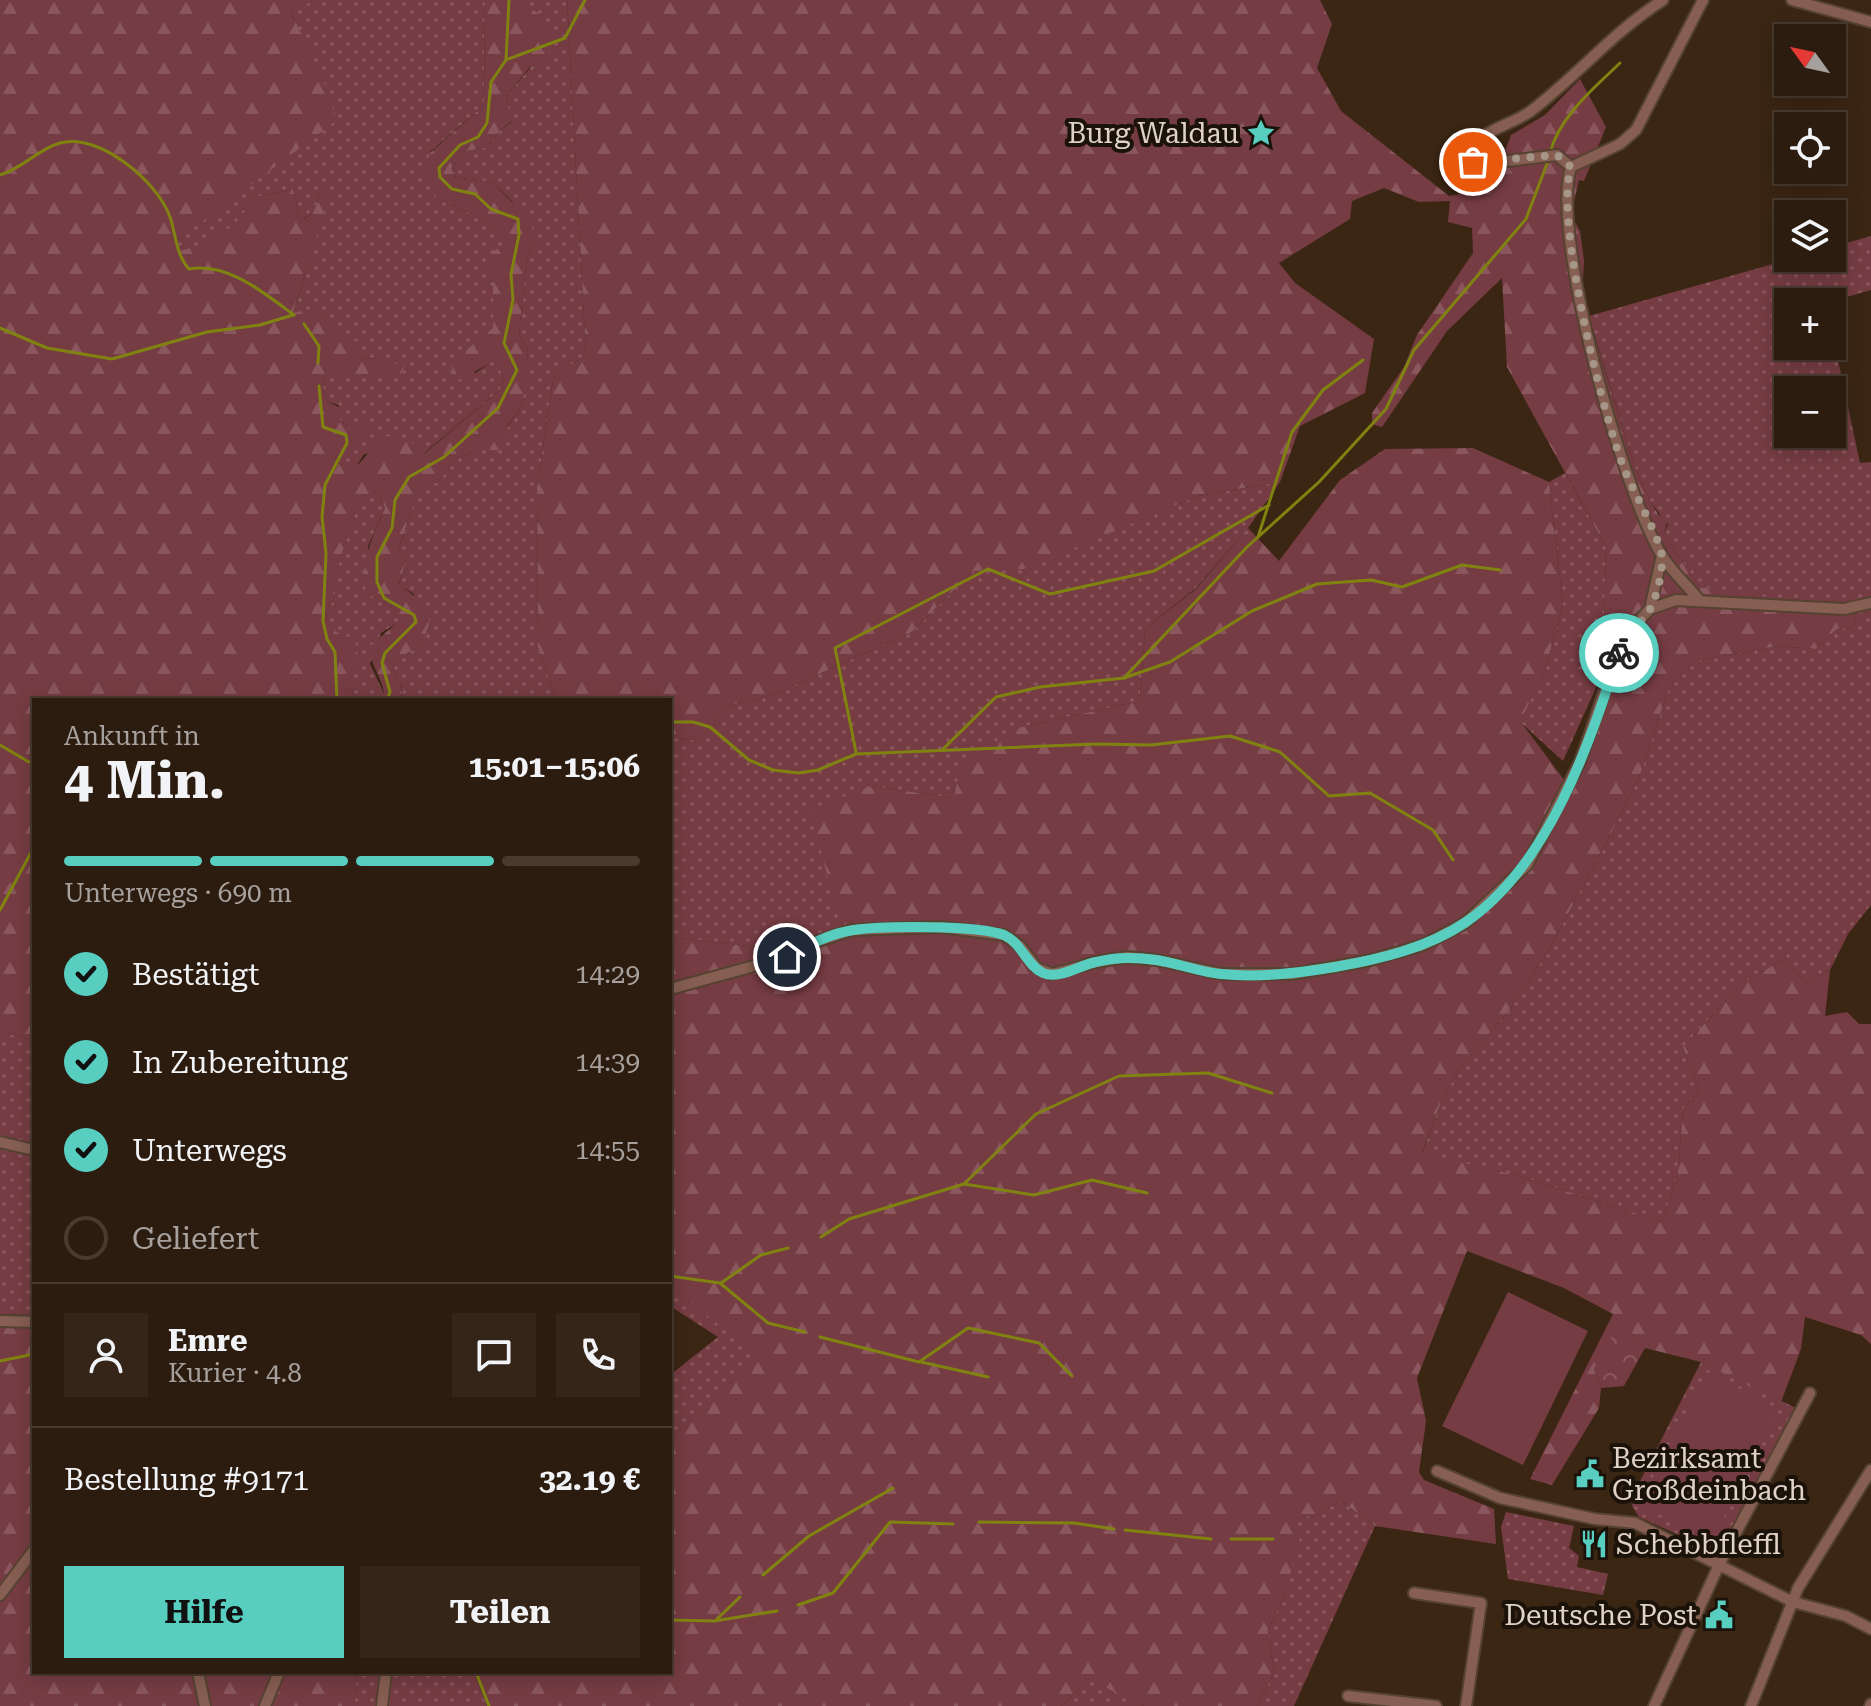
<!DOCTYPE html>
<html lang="de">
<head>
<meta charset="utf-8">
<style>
  body { margin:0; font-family:"Roboto Serif",serif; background:#342518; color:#f1f3f6; height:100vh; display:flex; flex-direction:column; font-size:30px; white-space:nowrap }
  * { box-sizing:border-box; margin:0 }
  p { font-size:26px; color:#a6a19e }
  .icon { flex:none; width:44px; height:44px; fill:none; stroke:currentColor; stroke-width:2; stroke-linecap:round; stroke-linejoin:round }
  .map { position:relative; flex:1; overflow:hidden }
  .drawer { position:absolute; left:32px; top:698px; width:640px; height:976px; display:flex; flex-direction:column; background:#2c1c0f; border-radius:0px; box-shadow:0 4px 20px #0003,0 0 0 2px #483a2f }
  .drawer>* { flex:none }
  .needle { width:52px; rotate:303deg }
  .controls { position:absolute; left:1774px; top:24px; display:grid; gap:16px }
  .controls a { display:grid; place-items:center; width:72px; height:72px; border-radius:0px; background:#2c1c0f; box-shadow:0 4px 20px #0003,0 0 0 2px #483a2f; font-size:40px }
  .pin { position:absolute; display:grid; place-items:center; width:68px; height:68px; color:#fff; margin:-34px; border:4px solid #fff; border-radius:50%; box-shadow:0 2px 8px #0007 }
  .courier { position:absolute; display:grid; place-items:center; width:80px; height:80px; margin:-40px; border:6px solid #58cec0; border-radius:50%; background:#fff; color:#222; box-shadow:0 2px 10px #0007 }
  .head em { font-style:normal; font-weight:700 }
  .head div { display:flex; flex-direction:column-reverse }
  .head { display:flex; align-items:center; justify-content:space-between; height:136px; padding:0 32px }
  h1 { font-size:52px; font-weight:700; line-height:60px }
  .bar { display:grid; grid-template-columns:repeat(4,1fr); gap:12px 8px; align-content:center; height:96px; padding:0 32px }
  .bar i { height:10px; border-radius:6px; background:#483a2f }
  .bar .on { background:#58cec0 }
  .bar p { grid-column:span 4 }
  .line { display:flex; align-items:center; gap:20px; padding:0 32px; border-top:2px solid #483a2f }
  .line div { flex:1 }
  .round { display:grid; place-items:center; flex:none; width:84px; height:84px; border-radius:0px; background:#342518 }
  ol { padding:0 32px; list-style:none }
  li { display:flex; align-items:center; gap:24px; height:88px }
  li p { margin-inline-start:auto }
  li .icon { padding:8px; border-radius:50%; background:#58cec0; color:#111; stroke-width:4 }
  li:last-child { color:#a6a19e }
  li i { width:44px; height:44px; border:4px solid #483a2f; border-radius:50% }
  .cta { display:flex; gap:16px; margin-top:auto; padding:16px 32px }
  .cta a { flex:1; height:92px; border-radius:0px; background:#58cec0; color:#111; font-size:32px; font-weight:700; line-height:92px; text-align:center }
  .cta a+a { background:#342518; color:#f1f3f6 }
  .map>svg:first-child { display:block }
  .grass { fill:url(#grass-dots); fill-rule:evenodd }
  .forest { fill:url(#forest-firs) }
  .park { fill:url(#park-crowns) }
  .pitch { fill:#763c43 }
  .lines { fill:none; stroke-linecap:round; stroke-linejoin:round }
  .stream { stroke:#80830f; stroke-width:3 }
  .minor-casing { stroke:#554231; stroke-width:14 }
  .minor { stroke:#865e52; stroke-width:10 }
  .done { stroke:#a69688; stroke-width:8; stroke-dasharray:0 14.4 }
  .route { stroke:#58cec0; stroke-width:10 }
  .labels { text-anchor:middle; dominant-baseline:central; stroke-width:8; stroke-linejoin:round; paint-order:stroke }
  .poi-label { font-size:28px; fill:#e0d2c7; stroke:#1b120a; text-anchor:end }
</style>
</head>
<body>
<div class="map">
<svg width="1871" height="1706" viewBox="0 0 1871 1706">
  <defs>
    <pattern id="grass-dots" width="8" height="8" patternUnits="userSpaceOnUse" patternTransform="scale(2)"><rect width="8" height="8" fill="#763c43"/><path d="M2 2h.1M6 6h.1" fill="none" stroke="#89575d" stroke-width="1.8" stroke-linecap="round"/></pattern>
    <pattern id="forest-firs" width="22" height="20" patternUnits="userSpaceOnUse" patternTransform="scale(2)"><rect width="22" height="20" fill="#763c43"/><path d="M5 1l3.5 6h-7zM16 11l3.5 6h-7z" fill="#89575d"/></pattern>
    <pattern id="park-crowns" width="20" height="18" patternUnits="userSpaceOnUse" patternTransform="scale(2)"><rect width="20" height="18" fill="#763c43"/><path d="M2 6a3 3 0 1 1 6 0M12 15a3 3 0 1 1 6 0" fill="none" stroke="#89575d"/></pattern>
  </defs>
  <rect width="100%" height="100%" fill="#3b2614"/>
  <!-- grass -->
  <g class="grass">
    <path d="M313,0H485L484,105L430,152L436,197L484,220L510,243L493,279L494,328L474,374L494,360L504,377L500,390L424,453L419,448L364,454L355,468L345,474L335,456L354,442L348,426L339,420V405L328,402L323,387L325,374L381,358L361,359L323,319L320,308L293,314L330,191L321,192L313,213L303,219L298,212L293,189L253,198C237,231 211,242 178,253L176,241L204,218L303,43L292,13Z"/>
    <path d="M524,0H567L586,356L554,374L537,488L538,647L556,700H402L400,683L391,663L422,644L414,594L399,585L405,564L399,549L419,487L438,482L456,459L477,450L507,427L522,406L528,351L519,334L527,257L535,243L512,201L492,182L456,177L451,168L467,151L488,147L499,131L511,123L506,96L531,67L543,16L524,5Z"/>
    <path d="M1871,236V290L1829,302H1788V346H1832V332L1860,463L1871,462V905L1848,934L1830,970L1805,982L1785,958L1741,984L1683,1047L1699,1091L1683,1109L1678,1172L1663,1222L1519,1176L1422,1154L1443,1097L1461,1067L1511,1008L1547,953L1605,845L1640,775L1669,688L1696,661L1778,646L1816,649L1837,629L1854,627L1856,615L1844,609L1772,606L1763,598L1699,587L1664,533L1668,524L1651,503L1634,465L1589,316L1794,258H1832V247ZM1788,390H1832V434H1788Z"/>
    <path d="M1565,473L1606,547L1603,672L1563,761L1519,721L1544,674L1563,605L1549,482Z"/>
    <path d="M1280,482L1248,528L1197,587L1145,629L1140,701L1021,727L954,798L872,786L843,936L784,950L670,937V737L699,741L727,706L768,697L912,632L973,571L1024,568L1198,496Z"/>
    <path d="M378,490L385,508L368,546L366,593L391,606L400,621L381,633L370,664L386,698L359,700L348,687L354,639L335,632L326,616L335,595V575L359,501Z"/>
    <path d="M0,1031L34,1041V1147L0,1140Z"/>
    <path d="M0,1144L34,1152V1315L0,1314Z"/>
    <path d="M670,1286L759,1356L670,1439V1375L718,1337L670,1306Z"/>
    <path d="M1701,1362L1798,1409L1719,1553L1639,1517L1632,1506L1634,1493Z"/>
    <path d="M1340,1500L1375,1526L1294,1706H1257L1274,1672L1268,1631L1285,1593L1295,1518L1321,1514Z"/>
    <path d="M1506,1512L1574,1526L1569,1548L1579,1556L1577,1567L1608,1574L1603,1595L1508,1579L1501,1527Z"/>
    <path d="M357,1672H473L487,1706H354Z"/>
    <path d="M1086,1677L1144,1706H1061L1078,1691Z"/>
  </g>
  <!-- forest -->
  <g class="forest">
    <path d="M0,0H313L292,14L326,87L337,120L176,241L178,252C212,242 237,230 253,198L293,189L298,212L304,219L313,213L321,192L331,190L293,313L320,307L323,319L360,344L361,359L381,358L404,366L401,374L387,378L325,374L323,387L328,402L346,410L340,421L348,426L360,421L375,431C365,444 348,446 335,456L345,474C379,455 378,411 425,453L500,390L504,377L494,361L453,383L452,362L493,328V279L480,267L495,250L509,243L484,220L436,197L424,168L430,153L484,105L485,0H524L525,5L543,16L554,33L548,58L530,67L506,96L511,122L499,131L488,147L467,151L451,168L456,177L492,182L531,221L535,243L527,257L519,334L528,351L525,386L522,406L507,426L512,437L500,450H477L456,459L438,482L419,488L399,548L405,564L399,584L429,608V624L422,644L391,663L400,683L402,700H384C386,682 370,666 369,647L399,621L391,606L366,593C359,562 373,536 385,508L378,490L359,502L335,575V595L326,616L336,632L354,639C361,655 357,672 348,687L359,700H34V1041L0,1031Z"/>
    <path d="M567,0H1320L1332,24L1317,68L1341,111L1449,196L1491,189L1511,135L1545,115L1580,79L1606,127L1584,181L1579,180L1571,215L1580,231L1584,261L1582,295L1634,465L1651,503L1658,514L1668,519L1664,533L1699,587L1844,609L1856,615L1854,627L1837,629L1816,649L1778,646L1696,661L1669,688L1640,775L1605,845L1547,953L1511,1008L1461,1067L1443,1097L1422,1153L1519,1176L1663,1222L1678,1172L1683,1109L1699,1091L1683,1047L1741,984L1785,958L1805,982L1830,970L1825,1016L1847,1012L1859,1024H1871V1344L1861,1335L1805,1317L1801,1349L1781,1402L1701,1362L1645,1348L1631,1332L1594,1369L1601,1388L1599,1408L1552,1485L1530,1479L1613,1314L1564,1288L1467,1251L1417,1378L1426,1421L1419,1472L1424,1480L1494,1509L1496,1544L1375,1526L1340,1500L1321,1514L1296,1518L1301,1534L1285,1593L1268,1631L1274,1672L1257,1706H1144L1086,1678L1078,1691L1061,1706H487L473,1672H670V1439L758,1356L670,1286V937L784,950L843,936L810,809L872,786L954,798L961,762L1021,727L1140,701L1145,629L1197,588L1248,528L1279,561L1340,480L1385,449L1473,448L1549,482L1563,605L1544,674L1520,721L1568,785L1603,672L1606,547L1507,367L1502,278L1447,331L1382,427L1372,424V413L1404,367L1417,335L1473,253L1472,228L1448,222L1450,201L1419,202L1384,188L1352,201L1350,219L1279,263L1295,283L1374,339L1365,393L1300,426L1280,482L1198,496L1024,569L973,571L912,632L768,697L727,706L699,741L670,737V700H556L538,647L537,488L554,374L586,356Z"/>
    <path d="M0,1326H34V1672H357L354,1706H0Z"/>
  </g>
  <!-- park -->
  <path class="park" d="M1631,1332L1645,1348L1624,1386L1601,1388L1594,1369L1612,1335Z"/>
  <!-- pitch -->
  <g class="pitch">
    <path d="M1508,1292L1588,1331L1523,1465L1442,1426Z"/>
    <path d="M1707,1372L1779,1409L1712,1541L1639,1504Z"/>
  </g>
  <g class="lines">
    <!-- stream -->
    <g class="stream">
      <path d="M508,59L565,38L585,0"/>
      <path d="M1550,153C1559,117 1594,88 1620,63"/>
      <path d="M0,175C22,169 38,149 60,143C99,132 158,182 170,217C176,235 176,255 189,269C228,262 264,293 294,315"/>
      <path d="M304,324L319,346L318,363"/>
      <path d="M0,328L47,348L112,359L207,332L260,325L293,315"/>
      <path d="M319,386L323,427L346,435L347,443L325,485L322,517L326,553L323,621L327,639L335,652L337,700"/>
      <path d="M1258,537L1292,432L1323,390L1363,360"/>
      <path d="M1124,678L1247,547L1319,482L1386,409L1414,350L1526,219L1548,161"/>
      <path d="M387,700L390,692L382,663L385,653L416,622L414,615L384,598L377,582V557L392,528L395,500L409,477L444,457L498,408L517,370L504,343L513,300L511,274L519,235L518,219L491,209L475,194L452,189L440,177L439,168L460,145L478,137L487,123L491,82L506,60L509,0"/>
      <path d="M670,722H693L710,727L749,760L773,770L799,773L818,770L856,754L1096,744L1151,745L1230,736L1280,752L1329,796L1370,793L1433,830L1453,860"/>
      <path d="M0,745L29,762"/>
      <path d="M943,749L996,697L1040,687L1124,678L1170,662L1252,611L1317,584L1371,580L1402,587L1462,565L1500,570"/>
      <path d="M856,752L835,648L988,569L1050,594L1154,571L1269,505"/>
      <path d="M0,910L34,847"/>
      <path d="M964,1184L1034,1195L1092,1180L1147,1193"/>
      <path d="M821,1237L849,1219L964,1184L1036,1114L1119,1076L1208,1073L1272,1093"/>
      <path d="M670,1276L720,1283L768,1323L805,1332"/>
      <path d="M721,1283L761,1255L788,1248"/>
      <path d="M820,1337L919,1362L968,1328L1039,1343L1072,1376"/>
      <path d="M0,1361L34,1354"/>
      <path d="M921,1362L988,1377"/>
      <path d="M979,1522L1074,1523L1114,1529"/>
      <path d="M1125,1530L1211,1539"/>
      <path d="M1231,1539H1273"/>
      <path d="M763,1575L809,1536L893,1488"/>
      <path d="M798,1605L833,1593L890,1522L953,1524"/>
      <path d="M717,1619L740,1597"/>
      <path d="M670,1620L714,1621L777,1611"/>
      <path d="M476,1672L489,1706"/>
    </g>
    <defs>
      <g id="minor">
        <path d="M1792,0L1871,22"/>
        <path d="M1571,167L1557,155L1484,164L1473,162L1469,157C1475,130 1511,126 1531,111C1577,76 1614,31 1663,0"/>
        <path d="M1700,601C1688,586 1671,571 1661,554C1623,490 1550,236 1571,167L1620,144L1636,130L1703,0"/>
        <path d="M1650,609L1662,555"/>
        <path d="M670,989L787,957L815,942L852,930L940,927L1004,935L1020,946L1037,968L1052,974L1096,962L1127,957L1157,960L1221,974H1292L1367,961L1423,945L1465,923L1527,865L1580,762L1624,636L1650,609L1676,600L1844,609L1871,603"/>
        <path d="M0,1142L34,1150"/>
        <path d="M0,1321L34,1322"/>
        <path d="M1437,1471L1500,1498L1595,1519L1635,1523L1793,1602L1846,1616L1871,1629"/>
        <path d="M1414,1593L1481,1603L1466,1706"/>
        <path d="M0,1595L34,1550"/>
        <path d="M198,1672L205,1706"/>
        <path d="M1348,1696L1436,1706"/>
        <path d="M265,1706L279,1672"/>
        <path d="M382,1706L386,1672"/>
        <path d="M1654,1706L1720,1563L1810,1393"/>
        <path d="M1751,1706L1798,1588L1871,1470"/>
        <path d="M1870,1706L1871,1704"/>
      </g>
    </defs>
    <!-- minor casing -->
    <use href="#minor" class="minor-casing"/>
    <!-- minor -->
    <use href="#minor" class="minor"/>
  </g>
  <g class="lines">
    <!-- done -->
    <path class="done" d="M1473,162L1557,155L1571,167C1554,220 1602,410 1623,466C1632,490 1658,533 1662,556C1663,570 1657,597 1650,609C1639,628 1626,630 1619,653"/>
    <!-- route -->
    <path class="route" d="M787,957C807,946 830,933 854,930C884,926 977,925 1004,935C1022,943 1027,966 1043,973C1059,980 1080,965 1096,962C1115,957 1136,957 1156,960C1178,963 1199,972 1221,974C1259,978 1298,973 1335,967C1380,959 1428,948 1466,922C1549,865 1589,745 1619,653"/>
  </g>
  <!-- icons -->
  <defs>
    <symbol id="sight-bare" viewBox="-9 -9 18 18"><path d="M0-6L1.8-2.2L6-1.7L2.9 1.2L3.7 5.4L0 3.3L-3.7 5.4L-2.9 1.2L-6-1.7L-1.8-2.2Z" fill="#58cec0" stroke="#1b120a" stroke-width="2.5" paint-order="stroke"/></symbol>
    <symbol id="civic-bare" viewBox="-9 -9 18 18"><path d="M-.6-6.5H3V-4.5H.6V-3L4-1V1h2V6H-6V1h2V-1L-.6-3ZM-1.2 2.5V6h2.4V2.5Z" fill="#58cec0" stroke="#1b120a" stroke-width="2.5" paint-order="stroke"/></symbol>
    <symbol id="restaurant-bare" viewBox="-9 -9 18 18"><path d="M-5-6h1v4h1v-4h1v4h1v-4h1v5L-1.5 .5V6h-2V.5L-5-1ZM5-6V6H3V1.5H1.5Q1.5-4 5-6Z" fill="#58cec0" stroke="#1b120a" stroke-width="2.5" paint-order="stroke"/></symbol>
  </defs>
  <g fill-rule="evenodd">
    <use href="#sight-bare" x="1241" y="113" width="40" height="40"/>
    <use href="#civic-bare" x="1570" y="1454" width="40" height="40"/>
    <use href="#restaurant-bare" x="1574" y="1524" width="40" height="40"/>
    <use href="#civic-bare" x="1699" y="1595" width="40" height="40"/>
  </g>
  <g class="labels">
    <!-- poi labels -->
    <g class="poi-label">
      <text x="1239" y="133">Burg Waldau</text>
      <text x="1612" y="1458" text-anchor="start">Bezirksamt<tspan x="1612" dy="32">Großdeinbach</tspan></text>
      <text x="1616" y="1544" text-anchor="start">Schebbfleffl</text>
      <text x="1697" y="1615">Deutsche Post</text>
    </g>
  </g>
</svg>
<div class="controls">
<a><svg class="needle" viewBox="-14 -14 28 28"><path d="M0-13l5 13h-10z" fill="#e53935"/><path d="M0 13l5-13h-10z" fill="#a6a19e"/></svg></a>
<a><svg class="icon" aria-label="locate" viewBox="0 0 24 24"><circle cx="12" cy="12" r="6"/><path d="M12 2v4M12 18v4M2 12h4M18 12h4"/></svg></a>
<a><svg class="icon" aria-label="layers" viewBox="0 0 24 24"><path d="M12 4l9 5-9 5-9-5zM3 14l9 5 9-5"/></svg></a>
<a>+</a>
<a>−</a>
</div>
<div class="pin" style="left:1473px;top:162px;background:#ea580c"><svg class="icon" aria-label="bag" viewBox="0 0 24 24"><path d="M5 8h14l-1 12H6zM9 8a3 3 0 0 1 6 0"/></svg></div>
<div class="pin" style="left:787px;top:957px;background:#1f2937"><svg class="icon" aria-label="home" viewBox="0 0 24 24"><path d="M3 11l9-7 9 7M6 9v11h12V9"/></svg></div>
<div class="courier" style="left:1619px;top:653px"><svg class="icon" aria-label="bike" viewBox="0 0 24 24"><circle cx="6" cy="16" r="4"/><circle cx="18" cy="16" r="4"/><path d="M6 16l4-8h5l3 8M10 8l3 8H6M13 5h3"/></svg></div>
<section class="drawer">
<div class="head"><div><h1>4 Min.</h1><p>Ankunft in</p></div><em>15:01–15:06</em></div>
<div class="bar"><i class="on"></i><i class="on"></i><i class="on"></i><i></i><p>Unterwegs · 690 m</p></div>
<ol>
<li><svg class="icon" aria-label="check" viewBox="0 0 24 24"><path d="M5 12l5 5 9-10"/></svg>Bestätigt<p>14:29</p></li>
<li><svg class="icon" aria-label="check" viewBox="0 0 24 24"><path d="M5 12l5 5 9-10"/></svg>In Zubereitung<p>14:39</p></li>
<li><svg class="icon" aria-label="check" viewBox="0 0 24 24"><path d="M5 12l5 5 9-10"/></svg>Unterwegs<p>14:55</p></li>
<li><i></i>Geliefert</li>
</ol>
<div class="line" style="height:144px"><a class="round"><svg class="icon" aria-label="person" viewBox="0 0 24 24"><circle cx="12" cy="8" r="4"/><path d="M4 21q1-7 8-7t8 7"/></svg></a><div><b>Emre</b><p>Kurier · 4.8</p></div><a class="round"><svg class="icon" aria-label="chat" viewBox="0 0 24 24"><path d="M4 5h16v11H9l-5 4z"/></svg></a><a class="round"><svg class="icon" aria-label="phone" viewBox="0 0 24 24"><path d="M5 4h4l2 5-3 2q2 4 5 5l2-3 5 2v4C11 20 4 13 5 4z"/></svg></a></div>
<div class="line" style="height:104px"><div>Bestellung #9171</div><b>32.19 €</b></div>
<div class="cta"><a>Hilfe</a><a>Teilen</a></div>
</section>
</div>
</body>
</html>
